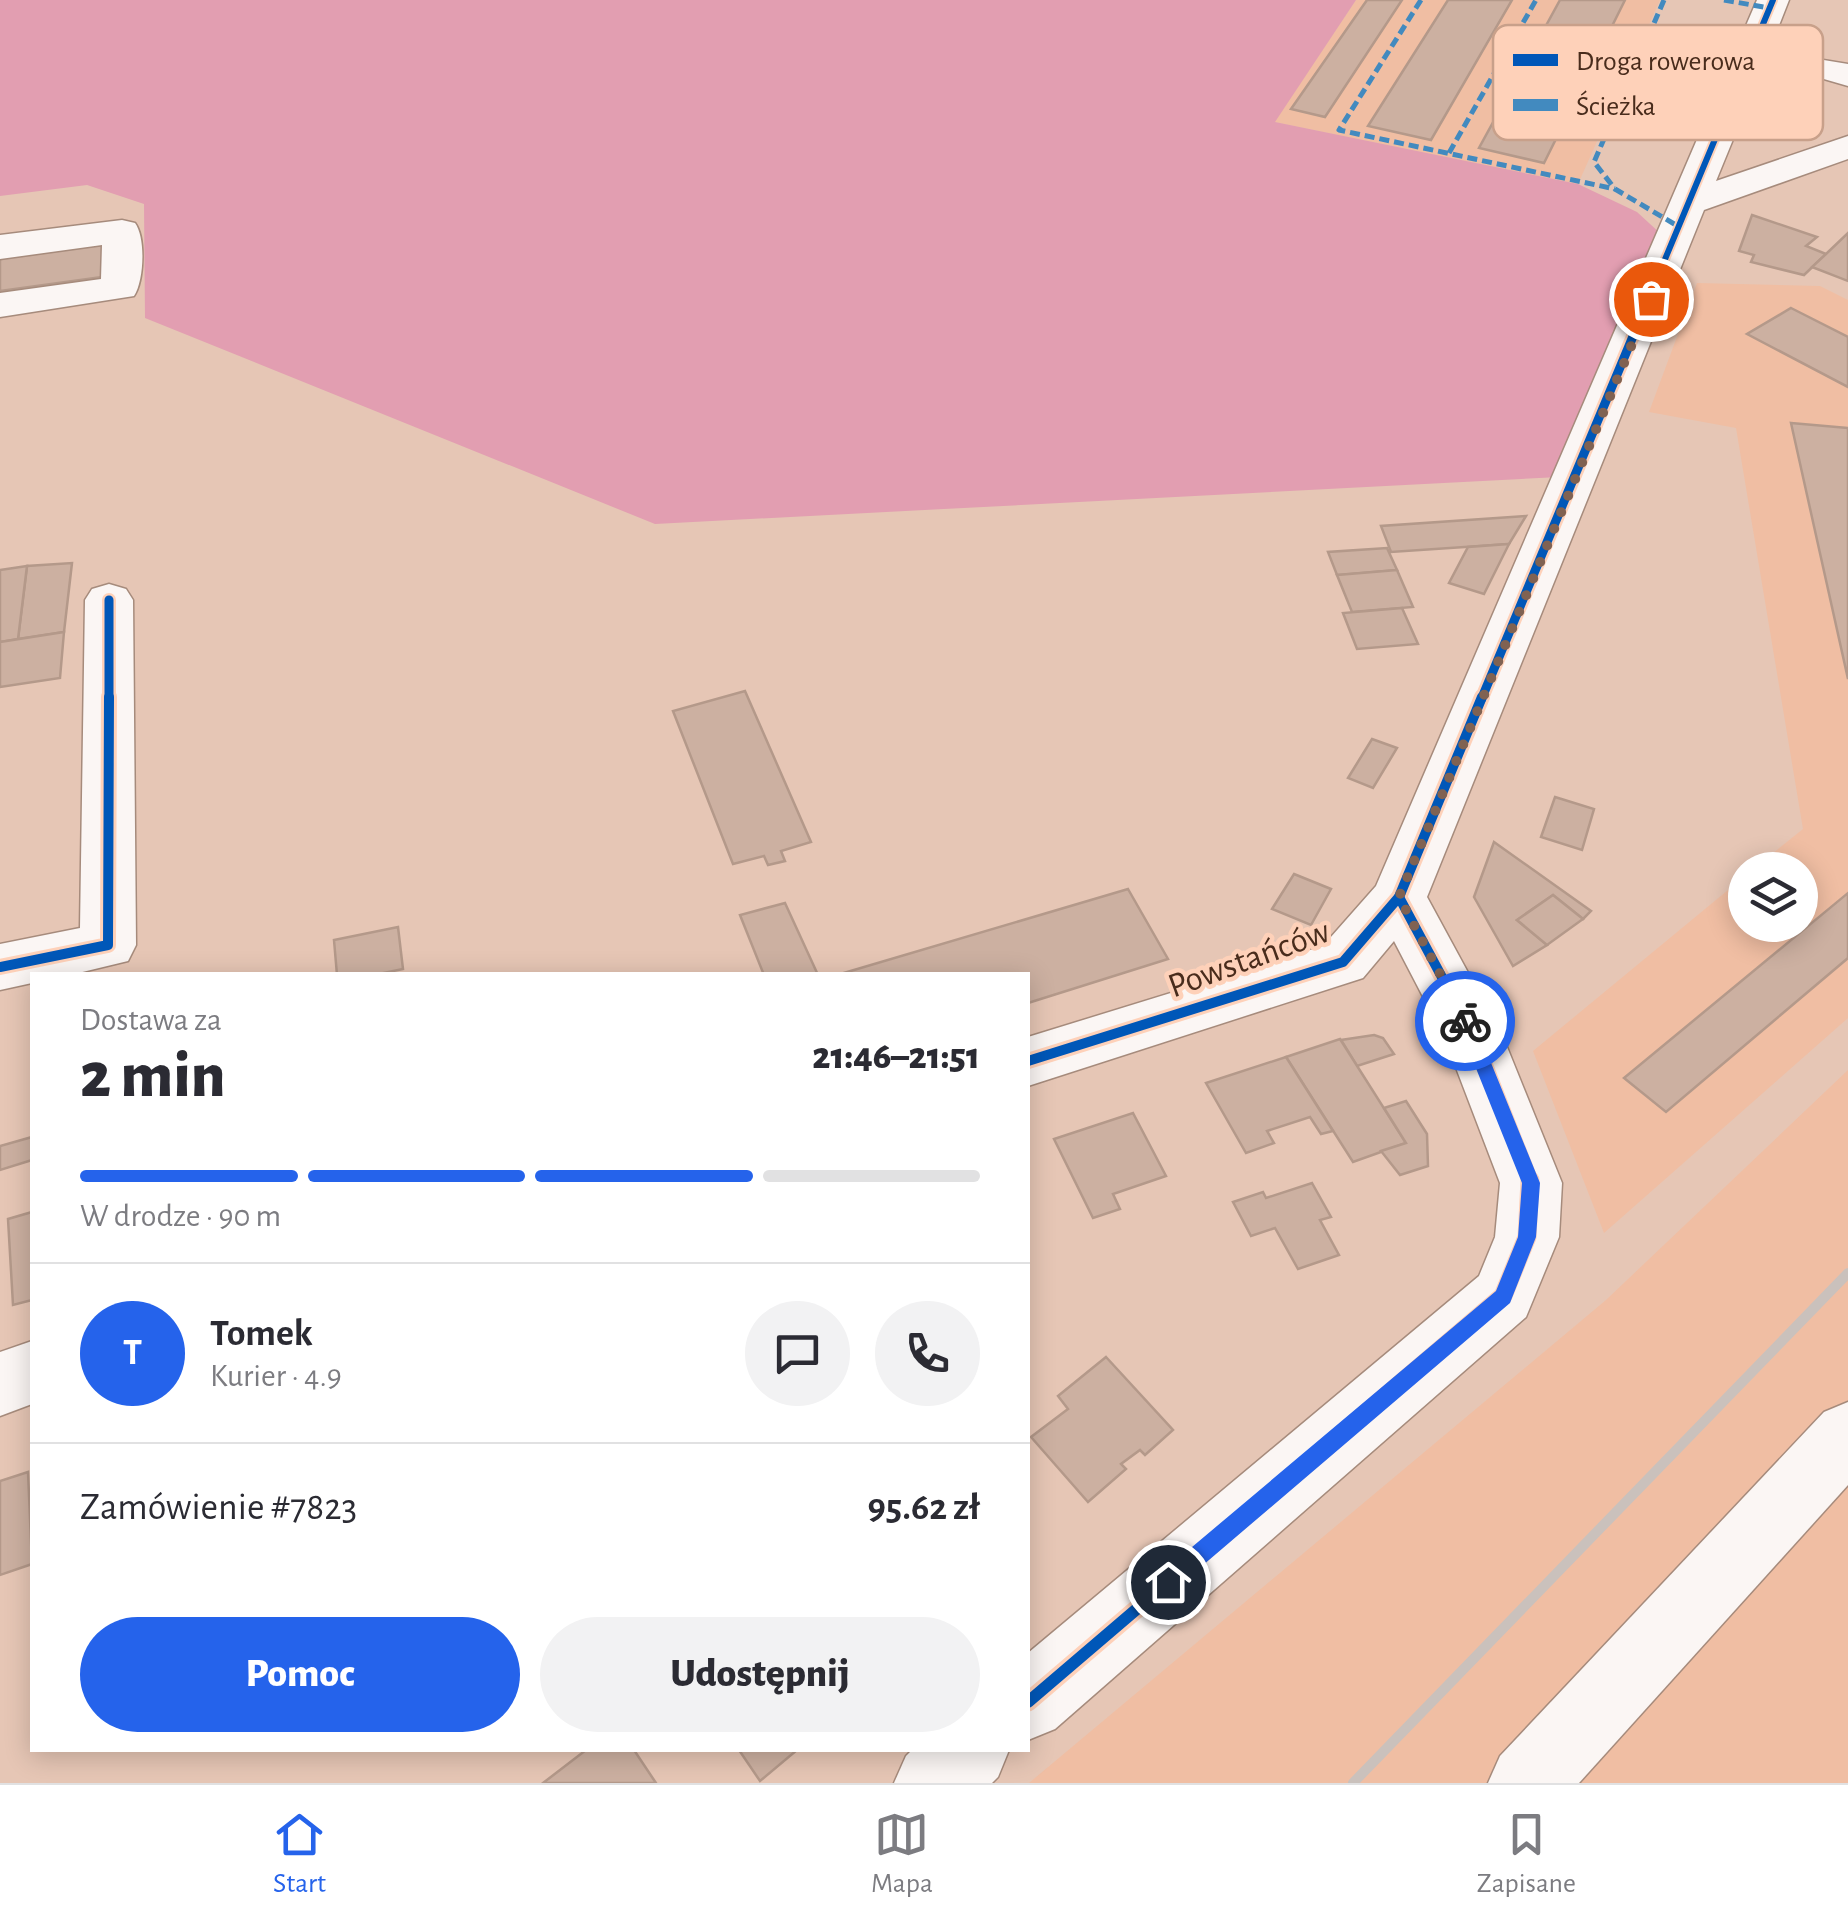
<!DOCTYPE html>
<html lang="pl">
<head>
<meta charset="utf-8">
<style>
  body { margin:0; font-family:"Alegreya Sans",sans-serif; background:#f2f2f3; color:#2b2b33; height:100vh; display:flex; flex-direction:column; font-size:38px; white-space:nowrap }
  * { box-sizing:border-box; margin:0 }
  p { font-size:32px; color:#7c7c81 }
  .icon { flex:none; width:55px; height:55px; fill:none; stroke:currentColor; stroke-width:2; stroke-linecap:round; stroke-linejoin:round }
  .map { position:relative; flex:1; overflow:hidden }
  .side { position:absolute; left:30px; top:972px; width:1000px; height:780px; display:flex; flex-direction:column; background:#fff; border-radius:0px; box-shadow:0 5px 25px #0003 }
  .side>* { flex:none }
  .fabs { position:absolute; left:1728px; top:852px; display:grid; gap:20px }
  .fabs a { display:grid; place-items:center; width:90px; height:90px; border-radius:50%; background:#fff; box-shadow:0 5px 25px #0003; font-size:50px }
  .pin { position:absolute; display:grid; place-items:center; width:85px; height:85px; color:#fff; margin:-42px; border:5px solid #fff; border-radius:50%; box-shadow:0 2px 10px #0007 }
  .courier { position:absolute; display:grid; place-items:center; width:100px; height:100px; margin:-50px; border:8px solid #2563eb; border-radius:50%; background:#fff; color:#222; box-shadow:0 2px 12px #0007 }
  .overview em { font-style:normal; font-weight:800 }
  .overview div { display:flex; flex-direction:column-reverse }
  .overview { display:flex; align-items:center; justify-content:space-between; height:170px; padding:0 50px }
  h1 { font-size:65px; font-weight:800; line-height:75px }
  .bar { display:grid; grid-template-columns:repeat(4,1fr); gap:15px 10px; align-content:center; height:120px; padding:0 50px }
  .bar i { height:12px; border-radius:8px; background:#e1e1e2 }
  .bar .on { background:#2563eb }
  .bar p { grid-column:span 4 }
  .line { display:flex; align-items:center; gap:25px; padding:0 50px; border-top:2px solid #e1e1e2 }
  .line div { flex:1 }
  .round { display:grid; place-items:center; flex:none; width:105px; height:105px; border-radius:52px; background:#f2f2f3 }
  .cta { display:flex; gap:20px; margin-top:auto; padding:20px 50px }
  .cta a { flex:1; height:115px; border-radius:60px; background:#2563eb; color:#fff; font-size:40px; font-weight:800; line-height:115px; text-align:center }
  .cta a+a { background:#f2f2f3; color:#2b2b33 }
  .dock { display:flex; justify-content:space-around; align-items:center; height:140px; border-top:2px solid #e1e1e2; background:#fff; font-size:28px; color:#7c7c81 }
  .dock a { display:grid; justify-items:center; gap:5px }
  .dock .on { color:#2563eb }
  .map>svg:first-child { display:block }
  .built { fill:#f0bea3 }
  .green { fill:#e29eb1 }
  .building { fill:#ccb0a1; stroke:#b4998a; stroke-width:2.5 }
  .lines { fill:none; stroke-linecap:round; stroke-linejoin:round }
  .minor-casing { stroke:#a68b7c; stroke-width:3 }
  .minor { fill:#fbf6f4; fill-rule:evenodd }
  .rail { stroke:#cac1bc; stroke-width:10 }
  .quiet { stroke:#428abf; stroke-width:5; stroke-dasharray:10 5; stroke-linecap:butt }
  .cycleway-far3-casing { stroke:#fed1b9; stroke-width:10 }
  .cycleway-far2-casing { stroke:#fed1b9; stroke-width:14 }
  .cycleway-far1-casing { stroke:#fed1b9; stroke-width:16 }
  .cycleway-casing { stroke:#fed1b9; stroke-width:19 }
  .cycleway-far3 { stroke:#0057b8; stroke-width:6 }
  .cycleway-far2 { stroke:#0057b8; stroke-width:9 }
  .cycleway-far1 { stroke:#0057b8; stroke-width:10 }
  .cycleway { stroke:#0057b8; stroke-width:12 }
  .route { fill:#2563eb }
  .done { stroke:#806252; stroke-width:10; stroke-dasharray:0 18 }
  .labels { text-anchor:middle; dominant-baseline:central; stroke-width:9; stroke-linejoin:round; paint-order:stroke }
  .street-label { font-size:35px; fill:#492c1c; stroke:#fed1b9 }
  .key { fill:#fed1b9; stroke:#c8a08a; stroke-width:2.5 }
  .key-label { font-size:28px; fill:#492c1c }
</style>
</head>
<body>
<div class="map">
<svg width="1848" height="1783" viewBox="0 0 1848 1783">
  <rect width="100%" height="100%" fill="#e6c6b5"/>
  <!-- built -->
  <g class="built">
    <path d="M1356,0H1660L1578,184L1274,122Z"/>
    <path d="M1697,283L1820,286L1848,300V1018L1604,1233L1533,1051L1745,876V925H1800V870H1752L1803,829L1736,428L1649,412Z"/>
    <path d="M1848,1070V1783H1029L1606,1300Z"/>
  </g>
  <!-- green -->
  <path class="green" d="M0,0H1356L1275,122L1578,184L1637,212L1661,234L1559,477L655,524L145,318L144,204L87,185L0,196Z"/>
  <!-- building -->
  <g class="building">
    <path d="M1367,0H1402L1325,117L1291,109Z"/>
    <path d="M1448,0H1512L1431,140L1368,126Z"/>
    <path d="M1560,0H1625L1544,163L1479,148Z"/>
    <path d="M1752,215L1817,237L1806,246L1826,254L1804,275L1751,262L1754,255L1739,251Z"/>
    <path d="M1848,233V281L1812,267L1826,254Z"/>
    <path d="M105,243L102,277L0,291V257Z"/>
    <path d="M1791,308L1848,337V387L1747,334Z"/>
    <path d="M1791,423L1848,428V679Z"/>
    <path d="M1526,516L1509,544L1391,552L1381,526Z"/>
    <path d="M1509,544L1484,594L1449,583L1468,547Z"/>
    <path d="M1387,548L1397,570L1337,575L1328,552Z"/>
    <path d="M72,563L64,632L18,639L27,566Z"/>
    <path d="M27,566L18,639L0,642V570Z"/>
    <path d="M1397,570L1413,607L1352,612L1337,575Z"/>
    <path d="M1402,608L1418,644L1357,649L1343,613Z"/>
    <path d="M64,632L60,678L0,687V642Z"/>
    <path d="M745,691L811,842L781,851L785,861L768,865L764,856L733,864L673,711Z"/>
    <path d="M1372,739L1397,748L1373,788L1348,778Z"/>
    <path d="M1555,797L1594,809L1582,850L1541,837Z"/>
    <path d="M1494,842L1591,911L1583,919L1553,895L1517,920L1547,945L1513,966L1474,897Z"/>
    <path d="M1294,874L1331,889L1311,925L1272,909Z"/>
    <path d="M1128,889L1168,959L1028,1003V975H837Z"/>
    <path d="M1848,893V958L1666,1112L1624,1078Z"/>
    <path d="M1553,895L1583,919L1547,945L1517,920Z"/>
    <path d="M785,903L818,975H764L740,915Z"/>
    <path d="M398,927L403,969L374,975H337L334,940Z"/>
    <path d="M1374,1035L1383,1038L1394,1054L1357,1066L1341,1040Z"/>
    <path d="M1340,1039L1406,1143L1353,1162L1286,1057Z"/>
    <path d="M1286,1057L1333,1131L1321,1134L1310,1117L1267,1131L1274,1143L1246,1153L1206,1083Z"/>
    <path d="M1406,1101L1427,1134L1428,1166L1400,1175L1381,1151L1406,1143L1384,1108Z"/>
    <path d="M1133,1113L1166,1176L1113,1194L1120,1209L1093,1218L1054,1139Z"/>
    <path d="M32,1137V1160L0,1170V1146Z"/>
    <path d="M1312,1183L1331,1217L1320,1220L1339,1255L1298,1269L1275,1228L1251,1236L1233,1202L1263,1192L1266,1198Z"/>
    <path d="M32,1212V1300L13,1305L8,1219Z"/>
    <path d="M1106,1357L1173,1430L1145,1455L1140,1450L1121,1464L1126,1469L1088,1502L1031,1437L1068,1409L1058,1396Z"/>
    <path d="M28,1472L32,1564L0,1575V1481Z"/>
    <path d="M586,1750H634L656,1783H543Z"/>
    <path d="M739,1750H797L760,1781Z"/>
  </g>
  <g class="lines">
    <defs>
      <g id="minor">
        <path d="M1757,0H1789L1769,51L1848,64V86L1810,75L1761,71L1716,181L1848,136V159L1704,210L1427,897L1503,1037L1562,1183L1559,1237L1526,1317L1055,1729L1028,1740V1653L1479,1276L1495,1237L1500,1183L1445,1039L1394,941L1363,978L1028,1086V1037L1323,946L1376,886Z"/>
        <path d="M122,220L135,223C146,238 144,281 134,296L0,317V293L101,279L102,245L0,259V235Z"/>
        <path d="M109,584L126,589L133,600L136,945L128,961L70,975H32V983L0,990V944L80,928L85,600L92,589Z"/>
        <path d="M32,1341V1404L0,1416V1352Z"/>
        <path d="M1848,1402V1485L1579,1783H1488L1500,1756L1824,1412Z"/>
        <path d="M912,1750H1009L998,1777L992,1783H894L906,1756Z"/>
      </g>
    </defs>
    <!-- minor casing -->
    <use href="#minor" class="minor-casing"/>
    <!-- minor -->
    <use href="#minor" class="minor"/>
    <!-- rail -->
    <path class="rail" d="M1353,1783L1848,1273"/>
    <!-- quiet -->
    <g class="quiet">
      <path d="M1421,0L1339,130L1615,189"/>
      <path d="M1664,0L1594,162L1615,189L1681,228"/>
      <path d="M1724,0L1769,8"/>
      <path d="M1449,153L1536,0"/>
    </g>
    <defs>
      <path id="cycleway-far3" d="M1643,312L1773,0"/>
      <g id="cycleway-far2">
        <path d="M109,700V600"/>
        <path d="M1481,700L1644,310"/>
      </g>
      <g id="cycleway-far1">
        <path d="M1399,897L1474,1037L1531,1182"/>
        <path d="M0,967L108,945L109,697"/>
        <path d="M1028,1061L1343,962L1399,897L1482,697"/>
      </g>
      <path id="cycleway" d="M1028,1702L1503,1296L1527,1237L1530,1180"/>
    </defs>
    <!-- cycleway-far3 casing -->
    <use href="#cycleway-far3" class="cycleway-far3-casing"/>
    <!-- cycleway-far2 casing -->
    <use href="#cycleway-far2" class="cycleway-far2-casing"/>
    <!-- cycleway-far1 casing -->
    <use href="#cycleway-far1" class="cycleway-far1-casing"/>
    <!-- cycleway casing -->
    <use href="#cycleway" class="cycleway-casing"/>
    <!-- cycleway-far3 -->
    <use href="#cycleway-far3" class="cycleway-far3"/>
    <!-- cycleway-far2 -->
    <use href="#cycleway-far2" class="cycleway-far2"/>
    <!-- cycleway-far1 -->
    <use href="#cycleway-far1" class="cycleway-far1"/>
    <!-- cycleway -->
    <use href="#cycleway" class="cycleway"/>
  </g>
  <!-- route -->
  <path class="route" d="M1465,1014L1474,1021L1540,1183L1536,1237L1510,1303L1175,1589L1168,1592L1160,1589L1157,1582L1160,1574L1496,1291L1518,1237L1522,1183L1457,1021Z"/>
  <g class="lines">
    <!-- done -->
    <path class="done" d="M1465,1021L1399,897L1651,299"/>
  </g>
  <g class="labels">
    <!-- street labels -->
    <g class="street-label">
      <text transform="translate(1249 959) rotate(-20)">Powstańców</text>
    </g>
  </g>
  <!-- legend -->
  <rect x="1493" y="25" width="330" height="115" rx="15" class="key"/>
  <rect x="1513" y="54" width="45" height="12" fill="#0057b8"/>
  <rect x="1513" y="99" width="45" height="12" fill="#428abf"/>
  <g class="key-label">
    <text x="1576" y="70">Droga rowerowa</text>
    <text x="1576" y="115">Ścieżka</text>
  </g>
</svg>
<div class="fabs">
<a><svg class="icon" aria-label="layers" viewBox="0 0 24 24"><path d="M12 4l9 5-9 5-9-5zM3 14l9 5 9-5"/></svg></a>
</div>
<div class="pin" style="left:1651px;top:299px;background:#ea580c"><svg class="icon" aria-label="bag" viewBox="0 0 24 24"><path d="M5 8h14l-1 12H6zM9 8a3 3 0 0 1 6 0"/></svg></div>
<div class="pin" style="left:1168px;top:1582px;background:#1f2937"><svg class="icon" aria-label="home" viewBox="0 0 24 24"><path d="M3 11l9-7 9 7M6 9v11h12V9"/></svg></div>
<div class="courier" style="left:1465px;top:1021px"><svg class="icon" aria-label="bike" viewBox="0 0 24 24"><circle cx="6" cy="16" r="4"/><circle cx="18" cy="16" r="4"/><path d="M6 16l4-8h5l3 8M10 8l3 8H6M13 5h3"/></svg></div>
<section class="side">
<div class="overview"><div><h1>2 min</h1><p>Dostawa za</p></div><em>21:46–21:51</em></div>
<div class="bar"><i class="on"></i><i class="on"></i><i class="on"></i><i></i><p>W drodze · 90 m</p></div>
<div class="line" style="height:180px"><b class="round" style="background:#2563eb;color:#fff">T</b><div><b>Tomek</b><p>Kurier · 4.9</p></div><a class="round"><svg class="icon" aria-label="chat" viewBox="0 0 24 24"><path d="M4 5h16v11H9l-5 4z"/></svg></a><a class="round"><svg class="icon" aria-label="phone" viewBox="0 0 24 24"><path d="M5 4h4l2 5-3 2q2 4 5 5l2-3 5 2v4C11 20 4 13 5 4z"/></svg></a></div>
<div class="line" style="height:130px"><div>Zamówienie #7823</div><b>95.62 zł</b></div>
<div class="cta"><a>Pomoc</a><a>Udostępnij</a></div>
</section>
</div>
<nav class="dock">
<a class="on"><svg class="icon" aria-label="home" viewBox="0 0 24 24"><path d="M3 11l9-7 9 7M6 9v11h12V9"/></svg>Start</a>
<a><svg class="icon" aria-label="map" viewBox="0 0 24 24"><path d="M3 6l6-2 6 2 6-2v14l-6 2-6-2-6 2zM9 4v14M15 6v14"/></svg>Mapa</a>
<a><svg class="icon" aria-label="saved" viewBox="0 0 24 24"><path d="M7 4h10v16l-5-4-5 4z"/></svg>Zapisane</a>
</nav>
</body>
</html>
